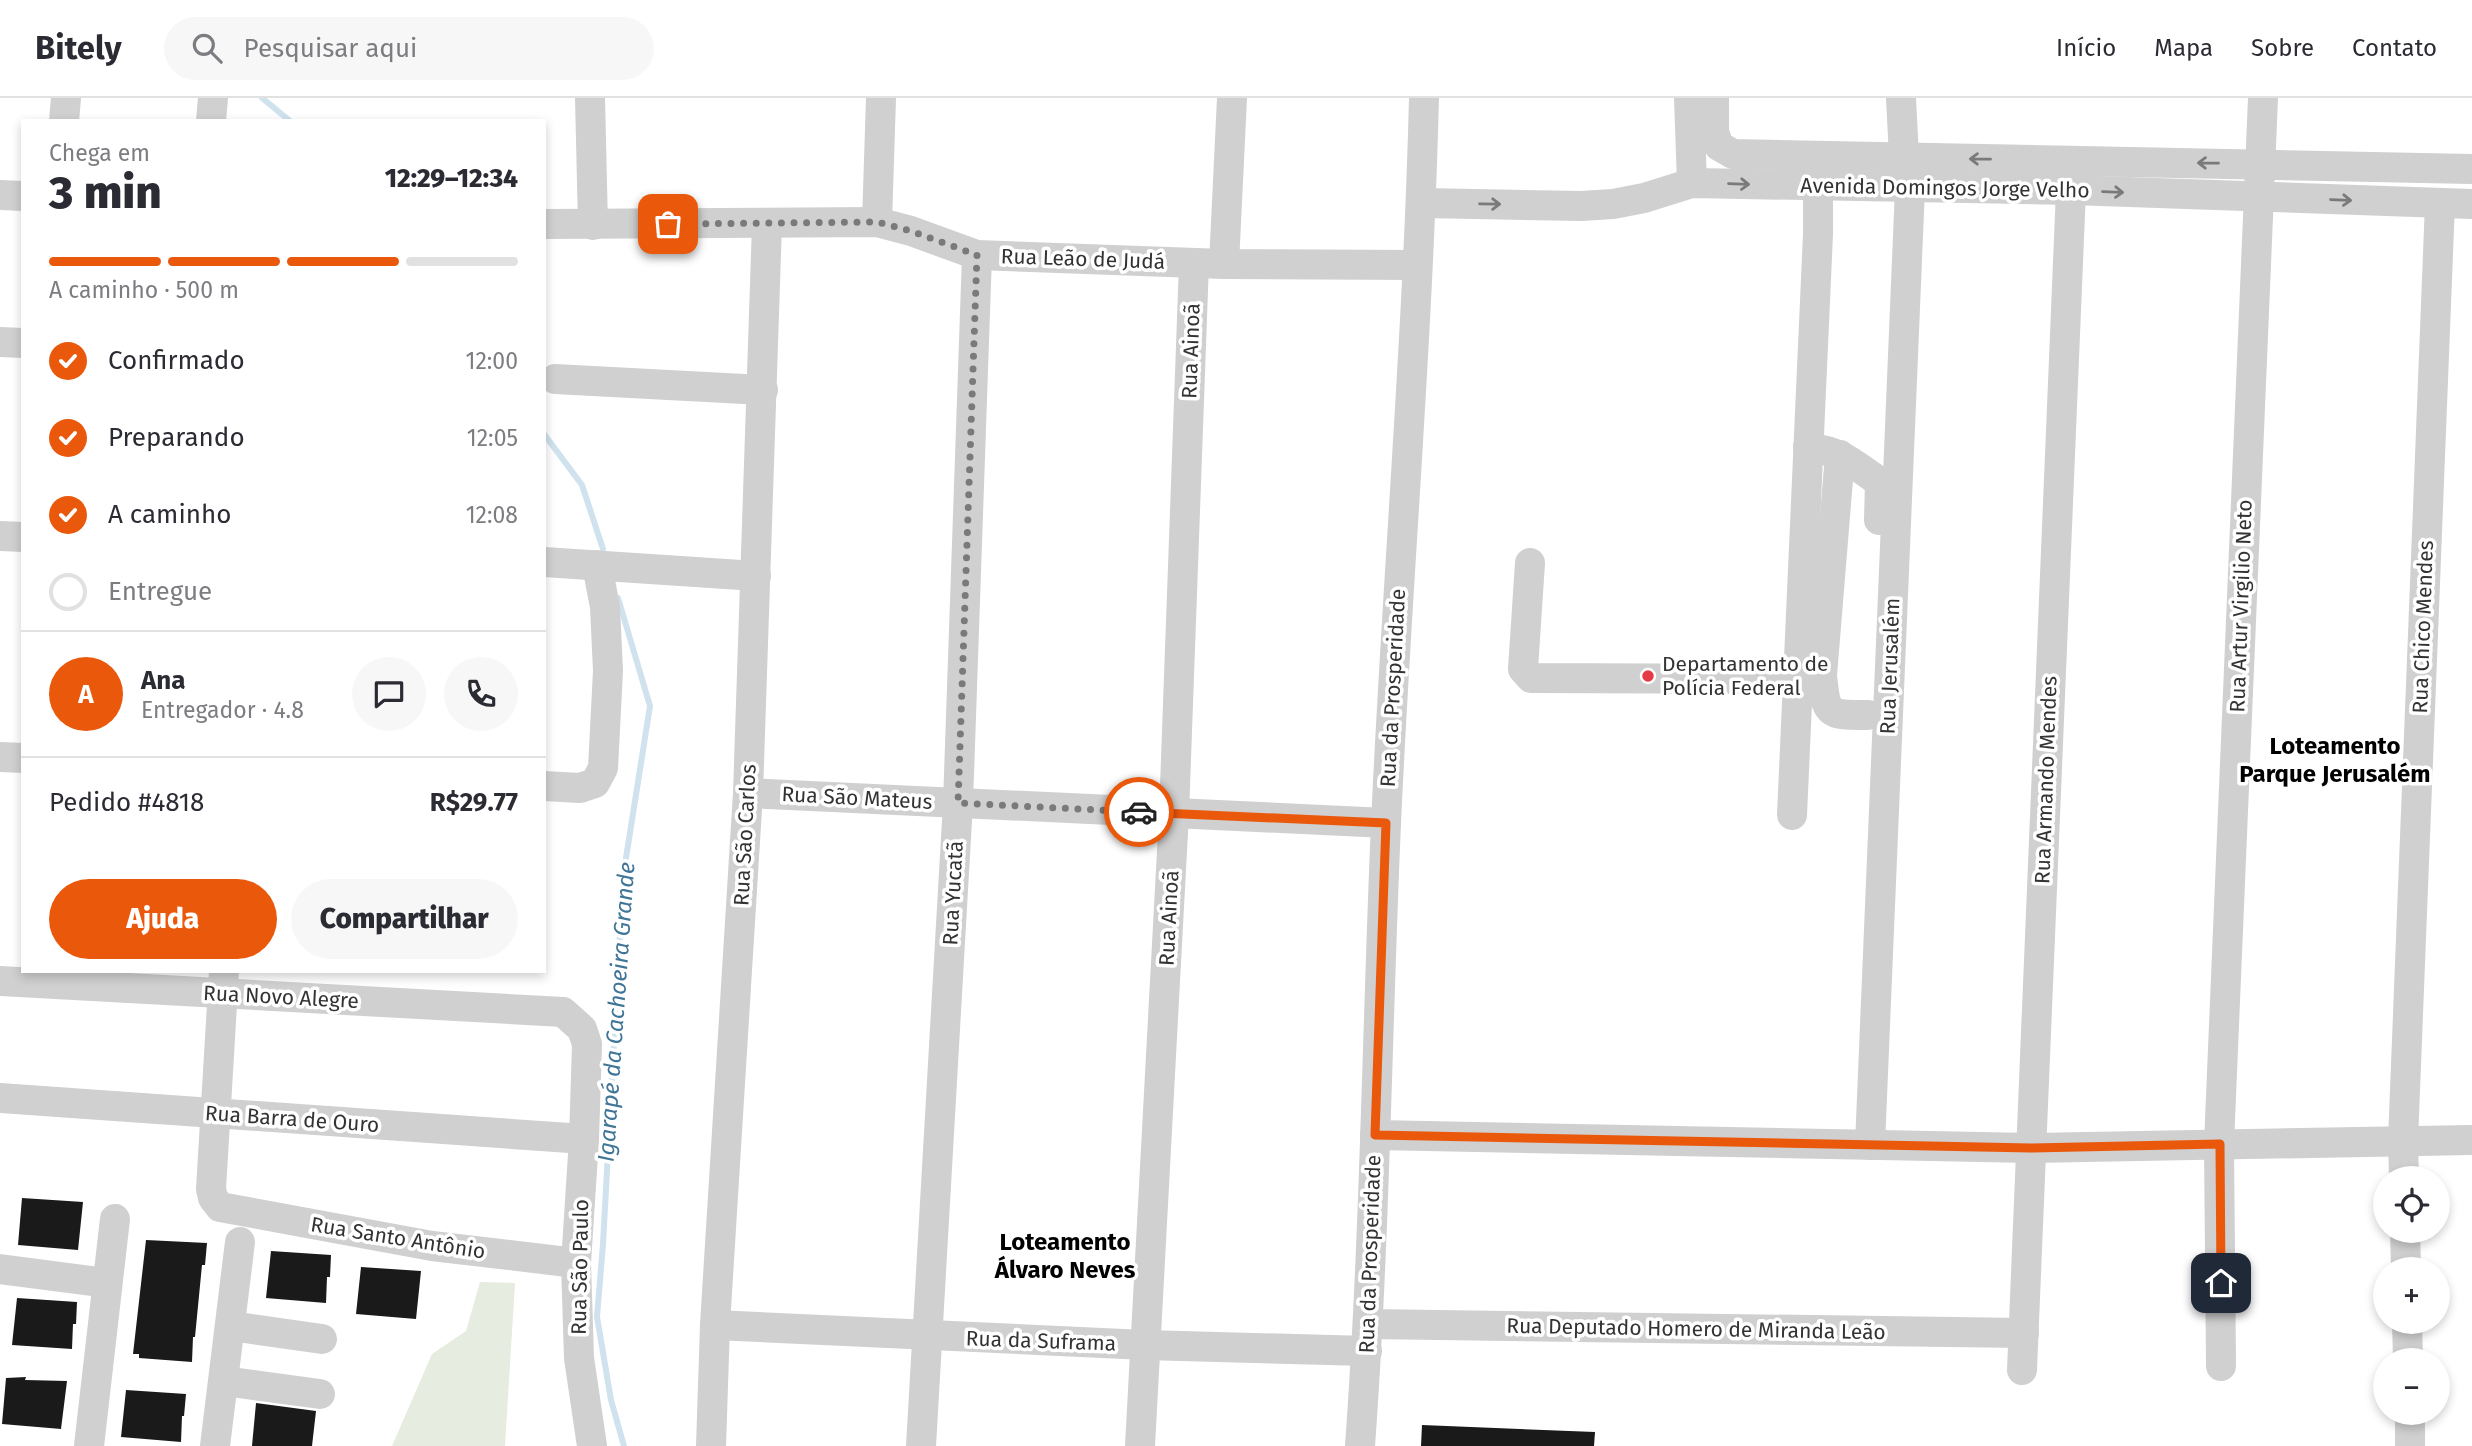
<!DOCTYPE html>
<html lang="pt">
<head>
<meta charset="utf-8">
<style>
  body { margin:0; font-family:"Fira Sans",sans-serif; background:#f7f7f7; color:#2b2b33; height:100vh; display:flex; flex-direction:column; font-size:26px; white-space:nowrap }
  * { box-sizing:border-box; margin:0 }
  p { font-size:23px; color:#7c7c81 }
  .icon { flex:none; width:38px; height:38px; fill:none; stroke:currentColor; stroke-width:2; stroke-linecap:round; stroke-linejoin:round }
  .map { position:relative; flex:1; overflow:hidden }
  .details { position:absolute; left:21px; top:21px; width:525px; height:854px; display:flex; flex-direction:column; background:#fff; border-radius:0px; box-shadow:0 4px 10px #0003 }
  .details>* { flex:none }
  .controls { position:absolute; left:2373px; top:1068px; display:grid; gap:14px }
  .controls a { display:grid; place-items:center; width:77px; height:77px; border-radius:50%; background:#fff; box-shadow:0 4px 10px #0003; font-size:35px }
  .pin { position:absolute; display:grid; place-items:center; width:60px; height:60px; color:#fff; margin:-30px; border-radius:14px; box-shadow:0 4px 10px #0006 }
  .courier { position:absolute; display:grid; place-items:center; width:70px; height:70px; margin:-35px; border:5px solid #ea580c; border-radius:50%; background:#fff; color:#222; box-shadow:0 2px 9px #0007 }
  .head em { font-style:normal; font-weight:800 }
  .head div { display:flex; flex-direction:column-reverse }
  .head { display:flex; align-items:center; justify-content:space-between; height:119px; padding:0 28px }
  h1 { font-size:46px; font-weight:800; line-height:52px }
  .bar { display:grid; grid-template-columns:repeat(4,1fr); gap:10px 7px; align-content:center; height:84px; padding:0 28px }
  .bar i { height:9px; border-radius:5px; background:#e1e1e2 }
  .bar .selected { background:#ea580c }
  .bar p { grid-column:span 4 }
  .line { display:flex; align-items:center; gap:18px; padding:0 28px; border-top:2px solid #e1e1e2 }
  .line div { flex:1 }
  .round { display:grid; place-items:center; flex:none; width:74px; height:74px; border-radius:37px; background:#f7f7f7 }
  ol { padding:0 28px; list-style:none }
  li { display:flex; align-items:center; gap:21px; height:77px }
  li p { margin-inline-start:auto }
  li .icon { padding:7px; border-radius:50%; background:#ea580c; color:#fff; stroke-width:4 }
  li:last-child { color:#7c7c81 }
  li i { width:38px; height:38px; border:4px solid #e1e1e2; border-radius:50% }
  .action { display:flex; gap:14px; margin-top:auto; padding:14px 28px }
  .action a { flex:1; height:80px; border-radius:42px; background:#ea580c; color:#fff; font-size:28px; font-weight:800; line-height:80px; text-align:center }
  .action a+a { background:#f7f7f7; color:#2b2b33 }
  header { display:flex; align-items:center; gap:42px; box-sizing:border-box; height:98px; padding:0 35px; background:#fff; border-bottom:2px solid #e1e1e2 }
  header strong { font-size:33px }
  nav { display:flex; gap:38px; margin-inline-start:auto; font-size:24px }
  .search { width:490px; height:63px; background:#f7f7f7; display:flex; align-items:center; gap:18px; box-sizing:border-box; padding:0 24px; border-radius:38px; color:#7c7c81; font-size:26px }
  .map>svg:first-child { display:block }
  .green { fill:#e6ecdf }
  .lines { fill:none; stroke-linecap:round; stroke-linejoin:round }
  .stream { stroke:#cfe2ee; stroke-width:6 }
  .building { fill:#1a1a1a }
  .minor { stroke:#d0d0d0; stroke-width:30 }
  .oneway { stroke:#7a7a7a }
  .done { stroke:#7a7a7a; stroke-width:7; stroke-dasharray:0 12.6 }
  .route { stroke:#ea580c; stroke-width:9 }
  .poi-dot { fill:#e63946; stroke:#fff; stroke-width:2.5 }
  .labels { text-anchor:middle; dominant-baseline:central; stroke-width:7; stroke-linejoin:round; paint-order:stroke }
  .street-label { font-size:21px; fill:#333; stroke:#fff }
  .poi-label { font-size:21px; fill:#333; stroke:#fff; text-anchor:start }
  .water-label { font-size:23px; font-style:italic; fill:#3f7597; stroke:#fff }
  .quarter-label { font-size:24px; font-weight:bold; fill:#000; stroke:#fff }
</style>
</head>
<body>
<header>
<strong>Bitely</strong>
<div class="search"><svg class="icon" aria-label="search" viewBox="0 0 24 24"><circle cx="10" cy="10" r="6"/><path d="M15 15l6 6"/></svg>Pesquisar aqui</div>
<nav><a>Início</a><a>Mapa</a><a>Sobre</a><a>Contato</a></nav>
</header>
<div class="map">
<svg width="2472" height="1348" viewBox="0 0 2472 1348">
  <rect width="100%" height="100%" fill="#fff"/>
  <!-- green -->
  <path class="green" d="M480,1184L515,1185L505,1348H392L432,1256L466,1233Z"/>
  <g class="lines">
    <!-- stream -->
    <g class="stream">
      <path d="M262,0L290,23"/>
      <path d="M544,336L582,387L603,451"/>
      <path d="M618,500L650,608L623,779L603,1146L597,1219L611,1302L624,1348"/>
    </g>
  </g>
  <!-- building -->
  <g class="building">
    <path d="M22,1100L83,1104L78,1152L18,1147Z"/>
    <path d="M146,1142L207,1145L205,1167H202L195,1239H193L192,1264L139,1260V1256H133Z"/>
    <path d="M271,1153L331,1157L330,1179H327L326,1205L266,1200Z"/>
    <path d="M361,1169L421,1173L416,1221L356,1216Z"/>
    <path d="M17,1200L77,1204L76,1226H73L72,1251L12,1247Z"/>
    <path d="M26,1279L25,1282L67,1283L61,1331L2,1326L6,1280Z"/>
    <path d="M126,1292L186,1296L184,1318H182L181,1344L121,1339Z"/>
    <path d="M256,1305L316,1313L312,1348H252Z"/>
    <path d="M1422,1327L1595,1334L1594,1348H1421Z"/>
  </g>
  <g class="lines">
    <!-- minor -->
    <g class="minor">
      <path d="M590,0L593,127"/>
      <path d="M1689,0L1692,85"/>
      <path d="M1714,0V34L1719,48L1733,56L2472,71"/>
      <path d="M64,23L66,0"/>
      <path d="M211,23L213,0"/>
      <path d="M0,97L23,98"/>
      <path d="M1422,105L1581,108L1613,106L1644,100L1692,85L2071,92L2472,106"/>
      <path d="M877,124L881,0"/>
      <path d="M544,126L877,124L911,133L977,157L1224,166L1417,167"/>
      <path d="M1224,166L1232,0"/>
      <path d="M0,244L23,245"/>
      <path d="M555,281L763,292"/>
      <path d="M1808,349C1846,355 1851,365 1880,384L1879,422"/>
      <path d="M1840,357L1822,577C1826,618 1828,617 1868,617"/>
      <path d="M0,438L23,439"/>
      <path d="M544,464L756,478"/>
      <path d="M1530,465L1523,571L1531,580L1798,581L1822,577"/>
      <path d="M0,659L23,660"/>
      <path d="M544,688L580,690L595,685L603,670L608,573L605,509L597,467"/>
      <path d="M748,695L1386,725"/>
      <path d="M1792,717L1818,136V69"/>
      <path d="M224,873L211,1091L213,1100L220,1109L432,1148L576,1165"/>
      <path d="M0,883L563,914L582,931L587,946L584,1041L576,1165L579,1260L592,1348"/>
      <path d="M0,1000L584,1041"/>
      <path d="M1375,1037L2031,1050L2472,1042"/>
      <path d="M1870,1047L1910,90L1904,59L1901,0"/>
      <path d="M2404,1080L2403,1043L2440,105"/>
      <path d="M2405,1132L2406,1171"/>
      <path d="M0,1171L107,1185"/>
      <path d="M2407,1223L2408,1262"/>
      <path d="M1368,1226L2024,1235"/>
      <path d="M715,1227L1145,1247L1367,1253"/>
      <path d="M231,1228L322,1241"/>
      <path d="M2221,1268L2219,1046L2263,0"/>
      <path d="M2022,1272L2071,92"/>
      <path d="M224,1283L320,1296"/>
      <path d="M2410,1314V1348"/>
      <path d="M89,1348L115,1121"/>
      <path d="M215,1348L240,1144"/>
      <path d="M711,1348L715,1227L748,695L767,126"/>
      <path d="M921,1348L958,705L977,157"/>
      <path d="M1140,1348L1174,716L1194,165"/>
      <path d="M1360,1348C1375,1141 1377,932 1386,725C1397,483 1418,242 1424,0"/>
    </g>
  </g>
  <!-- one-way arrows -->
  <defs><path id="oneway-shaft" d="M-6 0H5M1.5-3L5.5 0L1.5 3" fill="none" stroke-width="1.6" stroke-linecap="round" stroke-linejoin="round" transform="scale(1.75)"/></defs>
  <g class="oneway">
    <use href="#oneway-shaft" transform="translate(1980 61) rotate(-179)"/>
    <use href="#oneway-shaft" transform="translate(2208 65) rotate(-179)"/>
    <use href="#oneway-shaft" transform="translate(1739 86) rotate(2)"/>
    <use href="#oneway-shaft" transform="translate(2113 94) rotate(2)"/>
    <use href="#oneway-shaft" transform="translate(2341 102) rotate(2)"/>
    <use href="#oneway-shaft" transform="translate(1490 106) rotate(1)"/>
  </g>
  <g class="lines">
    <!-- done -->
    <path class="done" d="M668,126L877,124L911,133L977,157L958,705L1139,714"/>
    <!-- route -->
    <path class="route" d="M1139,714L1386,725L1375,1037L2031,1050L2220,1046L2221,1185"/>
  </g>
  <!-- markers -->
  <circle class="poi-dot" cx="1648" cy="578" r="7"/>
  <g class="labels">
    <!-- street labels -->
    <g class="street-label">
      <text transform="translate(1945 90) rotate(1)">Avenida Domingos Jorge Velho</text>
      <text transform="translate(1083 161) rotate(2)">Rua Leão de Judá</text>
      <text transform="translate(1191 253) rotate(-88)">Rua Ainoã</text>
      <text transform="translate(2241 508) rotate(-88)">Rua Artur Virgilio Neto</text>
      <text transform="translate(2423 529) rotate(-88)">Rua Chico Mendes</text>
      <text transform="translate(1890 568) rotate(-88)">Rua Jerusalém</text>
      <text transform="translate(1393 590) rotate(-87)">Rua da Prosperidade</text>
      <text transform="translate(2046 682) rotate(-88)">Rua Armando Mendes</text>
      <text transform="translate(857 700) rotate(3)">Rua São Mateus</text>
      <text transform="translate(745 737) rotate(-87)">Rua São Carlos</text>
      <text transform="translate(953 795) rotate(-87)">Rua Yucatã</text>
      <text transform="translate(1169 820) rotate(-87)">Rua Ainoã</text>
      <text transform="translate(281 899) rotate(3)">Rua Novo Alegre</text>
      <text transform="translate(292 1021) rotate(4)">Rua Barra de Ouro</text>
      <text transform="translate(398 1140) rotate(9)">Rua Santo Antônio</text>
      <text transform="translate(1370 1156) rotate(-88)">Rua da Prosperidade</text>
      <text transform="translate(580 1169) rotate(-89)">Rua São Paulo</text>
      <text transform="translate(1696 1231) rotate(1)">Rua Deputado Homero de Miranda Leão</text>
      <text transform="translate(1041 1243) rotate(2)">Rua da Suframa</text>
    </g>
    <!-- poi labels -->
    <g class="poi-label">
      <text x="1662" y="566">Departamento de<tspan x="1662" dy="24">Polícia Federal</tspan></text>
    </g>
    <!-- water labels -->
    <g class="water-label">
      <text transform="translate(616 914) rotate(-86)">Igarapé da Cachoeira Grande</text>
    </g>
    <!-- quarter labels -->
    <g class="quarter-label">
      <text x="2335" y="648">Loteamento<tspan x="2335" dy="28">Parque Jerusalém</tspan></text>
      <text x="1065" y="1144">Loteamento<tspan x="1065" dy="28">Álvaro Neves</tspan></text>
    </g>
  </g>
</svg>
<div class="controls">
<a><svg class="icon" aria-label="locate" viewBox="0 0 24 24"><circle cx="12" cy="12" r="6"/><path d="M12 2v4M12 18v4M2 12h4M18 12h4"/></svg></a>
<a>+</a>
<a>−</a>
</div>
<div class="pin" style="left:668px;top:126px;background:#ea580c"><svg class="icon" aria-label="bag" viewBox="0 0 24 24"><path d="M5 8h14l-1 12H6zM9 8a3 3 0 0 1 6 0"/></svg></div>
<div class="pin" style="left:2221px;top:1185px;background:#1f2937"><svg class="icon" aria-label="home" viewBox="0 0 24 24"><path d="M3 11l9-7 9 7M6 9v11h12V9"/></svg></div>
<div class="courier" style="left:1139px;top:714px"><svg class="icon" aria-label="car" viewBox="0 0 24 24"><path d="M5 17H2v-5l4-1 3-4h7l3 4 3 1v5h-3M9 17h6M6 11h13"/><circle cx="7" cy="17" r="2"/><circle cx="17" cy="17" r="2"/></svg></div>
<section class="details">
<div class="head"><div><h1>3 min</h1><p>Chega em</p></div><em>12:29–12:34</em></div>
<div class="bar"><i class="selected"></i><i class="selected"></i><i class="selected"></i><i></i><p>A caminho · 500 m</p></div>
<ol>
<li><svg class="icon" aria-label="check" viewBox="0 0 24 24"><path d="M5 12l5 5 9-10"/></svg>Confirmado<p>12:00</p></li>
<li><svg class="icon" aria-label="check" viewBox="0 0 24 24"><path d="M5 12l5 5 9-10"/></svg>Preparando<p>12:05</p></li>
<li><svg class="icon" aria-label="check" viewBox="0 0 24 24"><path d="M5 12l5 5 9-10"/></svg>A caminho<p>12:08</p></li>
<li><i></i>Entregue</li>
</ol>
<div class="line" style="height:126px"><b class="round" style="background:#ea580c;color:#fff">A</b><div><b>Ana</b><p>Entregador · 4.8</p></div><a class="round"><svg class="icon" aria-label="chat" viewBox="0 0 24 24"><path d="M4 5h16v11H9l-5 4z"/></svg></a><a class="round"><svg class="icon" aria-label="phone" viewBox="0 0 24 24"><path d="M5 4h4l2 5-3 2q2 4 5 5l2-3 5 2v4C11 20 4 13 5 4z"/></svg></a></div>
<div class="line" style="height:91px"><div>Pedido #4818</div><b>R$29.77</b></div>
<div class="action"><a>Ajuda</a><a>Compartilhar</a></div>
</section>
</div>
</body>
</html>
